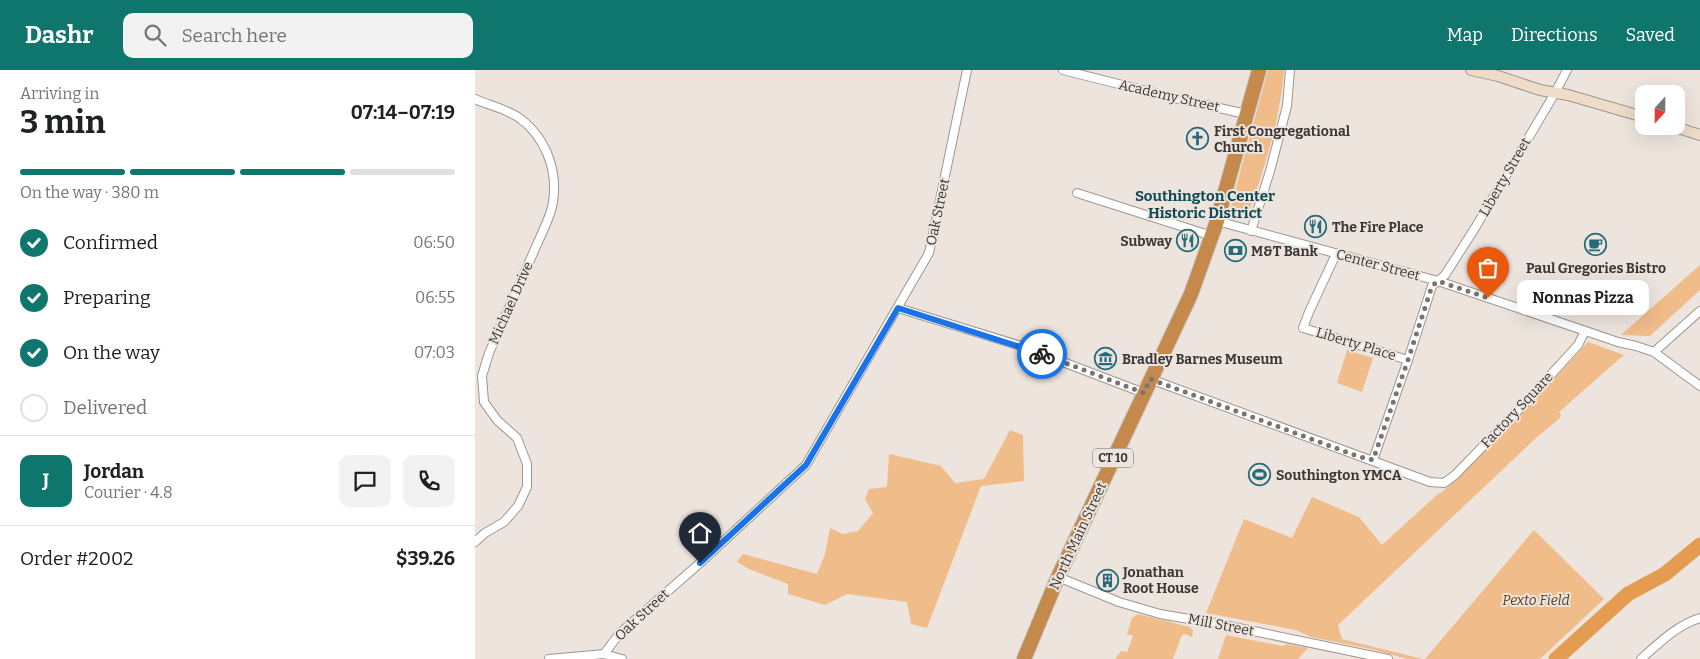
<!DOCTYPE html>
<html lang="en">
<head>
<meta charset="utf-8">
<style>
  body { margin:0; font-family:Bitter,serif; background:#f2f2f2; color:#202124; height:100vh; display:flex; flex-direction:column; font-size:19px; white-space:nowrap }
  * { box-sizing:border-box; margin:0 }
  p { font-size:16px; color:#757577 }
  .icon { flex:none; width:28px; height:28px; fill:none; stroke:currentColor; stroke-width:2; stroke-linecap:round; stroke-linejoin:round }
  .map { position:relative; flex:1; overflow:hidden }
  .panel { display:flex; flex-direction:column; background:#fff; width:475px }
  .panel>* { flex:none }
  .needle { width:32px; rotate:201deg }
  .buttons { position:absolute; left:1160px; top:15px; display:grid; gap:10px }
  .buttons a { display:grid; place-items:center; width:50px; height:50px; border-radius:10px; background:#fff; box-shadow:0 5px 20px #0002; font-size:25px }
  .pin { position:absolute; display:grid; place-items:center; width:42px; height:42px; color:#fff; margin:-51px -21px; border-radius:50% 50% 50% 0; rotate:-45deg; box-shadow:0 0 5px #0007 }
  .pin .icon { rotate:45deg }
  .courier { position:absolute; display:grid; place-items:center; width:50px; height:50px; margin:-25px; border:4px solid #1a73e8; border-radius:50%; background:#fff; color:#222; box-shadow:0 1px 6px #0007 }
  .bubble { position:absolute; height:35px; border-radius:10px; background:#fff; box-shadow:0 5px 20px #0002; font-size:16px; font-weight:700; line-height:35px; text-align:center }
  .head em { font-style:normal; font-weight:700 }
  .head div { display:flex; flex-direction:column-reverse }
  .head { display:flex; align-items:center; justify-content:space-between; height:85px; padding:0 20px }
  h1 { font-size:32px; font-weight:700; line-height:38px }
  .bar { display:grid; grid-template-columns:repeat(4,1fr); gap:8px 5px; align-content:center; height:60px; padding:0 20px }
  .bar i { height:6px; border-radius:4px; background:#e0e0e0 }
  .bar .selected { background:#0f766e }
  .bar p { grid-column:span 4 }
  .line { display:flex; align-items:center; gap:12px; padding:0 20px; border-top:1px solid #e0e0e0 }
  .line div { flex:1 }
  .round { display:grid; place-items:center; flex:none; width:52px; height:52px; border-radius:10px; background:#f2f2f2 }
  ol { padding:0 20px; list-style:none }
  li { display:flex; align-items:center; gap:15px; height:55px }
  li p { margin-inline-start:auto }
  li .icon { padding:5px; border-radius:50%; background:#0f766e; color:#fff; stroke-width:4 }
  li:last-child { color:#757577 }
  li i { width:28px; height:28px; border:2px solid #e0e0e0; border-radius:50% }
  header { display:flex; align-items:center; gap:30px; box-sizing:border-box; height:70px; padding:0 25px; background:#0f766e; color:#fff }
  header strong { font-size:24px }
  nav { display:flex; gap:28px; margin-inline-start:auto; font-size:18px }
  .search { width:350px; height:45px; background:#f2f2f2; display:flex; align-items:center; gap:12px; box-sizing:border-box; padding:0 18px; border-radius:10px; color:#757577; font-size:19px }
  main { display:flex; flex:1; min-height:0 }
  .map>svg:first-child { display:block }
  .green { fill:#efbc8a }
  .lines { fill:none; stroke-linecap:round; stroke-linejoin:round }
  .river { stroke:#e49c50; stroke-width:15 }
  .street-casing { stroke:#9e968f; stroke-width:10 }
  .secondary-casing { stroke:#9e968f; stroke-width:12 }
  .highway-casing { stroke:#c4c3c2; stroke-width:16 }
  .street { stroke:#fff; stroke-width:8 }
  .secondary { stroke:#eedcc9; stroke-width:10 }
  .highway { stroke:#c5894b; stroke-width:14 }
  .done { stroke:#79746f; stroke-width:5; stroke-dasharray:0 9 }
  .route { stroke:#1a73e8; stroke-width:6 }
  .labels { text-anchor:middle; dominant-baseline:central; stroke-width:4; stroke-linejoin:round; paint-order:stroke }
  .shield { fill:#ede5dd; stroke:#706b67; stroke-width:1 }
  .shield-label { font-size:12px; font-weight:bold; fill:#3a3734 }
  .street-label { font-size:14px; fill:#3a3734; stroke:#ede5dd }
  .poi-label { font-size:14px; font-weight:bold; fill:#3a3734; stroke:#ede5dd; text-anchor:start }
  .park-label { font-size:14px; font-style:italic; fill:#5b3d1d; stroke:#ede5dd }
  .neighbourhood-label { font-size:15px; font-weight:bold; fill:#0f4955; stroke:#ede5dd }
</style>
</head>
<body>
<header>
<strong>Dashr</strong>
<div class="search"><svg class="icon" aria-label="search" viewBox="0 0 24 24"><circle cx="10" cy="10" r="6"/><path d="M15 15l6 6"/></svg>Search here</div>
<nav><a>Map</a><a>Directions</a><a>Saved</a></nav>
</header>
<main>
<section class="panel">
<div class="head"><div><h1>3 min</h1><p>Arriving in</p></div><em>07:14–07:19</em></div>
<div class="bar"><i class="selected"></i><i class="selected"></i><i class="selected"></i><i></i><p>On the way · 380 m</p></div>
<ol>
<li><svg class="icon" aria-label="check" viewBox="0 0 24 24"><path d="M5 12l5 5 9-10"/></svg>Confirmed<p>06:50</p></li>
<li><svg class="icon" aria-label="check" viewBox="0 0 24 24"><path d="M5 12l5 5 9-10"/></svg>Preparing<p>06:55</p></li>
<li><svg class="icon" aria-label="check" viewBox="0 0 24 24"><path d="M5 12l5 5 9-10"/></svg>On the way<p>07:03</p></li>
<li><i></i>Delivered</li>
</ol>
<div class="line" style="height:90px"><b class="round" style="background:#0f766e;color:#fff">J</b><div><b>Jordan</b><p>Courier · 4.8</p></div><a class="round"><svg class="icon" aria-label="chat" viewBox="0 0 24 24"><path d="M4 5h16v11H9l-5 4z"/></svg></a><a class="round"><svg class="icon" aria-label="phone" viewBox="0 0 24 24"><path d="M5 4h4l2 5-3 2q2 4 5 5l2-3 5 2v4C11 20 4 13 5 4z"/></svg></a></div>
<div class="line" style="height:65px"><div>Order #2002</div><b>$39.26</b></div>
</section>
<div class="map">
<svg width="1225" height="589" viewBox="0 0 1225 589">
  <rect width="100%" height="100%" fill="#ede5dd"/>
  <!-- green -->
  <g class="green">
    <path d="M793,0H809C805,49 790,98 773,144C769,150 763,149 758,146L755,139Z"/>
    <path d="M1225,195V220L1175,266L1146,265Z"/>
    <path d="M1113,272L1149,285L1084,342L1086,345L1085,348L1062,367L863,555L867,569L948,589H932L896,579L836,567L821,560L731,543L769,449L817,468L837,427L884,447L907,475L964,423H966L1027,365Z"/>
    <path d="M872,280L898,288L887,322L862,313Z"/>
    <path d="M535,360L548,365L549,411L506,416L452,558L436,554L432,532L372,524L350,535L313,524V514L274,499L262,492L268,484L342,504L350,484L355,458L368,464L383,461L398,443L390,429L394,419L412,417L414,384L466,396L480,413L509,409Z"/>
    <path d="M1059,460L1129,529L1065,589H950Z"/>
    <path d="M663,544L715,557L718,561L717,567L710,564L707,565L698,589H640L646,581L652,582L658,566L652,564L657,548Z"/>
    <path d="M751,565L808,576L811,574L833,578L823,589H743Z"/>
  </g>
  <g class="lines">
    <!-- river -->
    <path class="river" d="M1081,589L1153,524L1190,504L1225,475"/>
    <defs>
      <g id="street">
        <path d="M588,0L691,26L771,44"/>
        <path d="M0,29C13,35 31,39 43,47C70,66 83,99 78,132C77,139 74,147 71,154L14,283L7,306L9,332L22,350L42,368L52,394V417L43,436L29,452L10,463L0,472"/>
        <path d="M602,123L737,166"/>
        <path d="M742,151L963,211L1143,272L1161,276L1179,282L1225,316"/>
        <path d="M776,161L795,101L812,36L815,0"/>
        <path d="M861,184L834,242L828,258L933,290"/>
        <path d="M423,238L546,276L669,323"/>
        <path d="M1179,282L1225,241"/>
        <path d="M675,309L955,412L969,413L980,405L1051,332L1103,275L1110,261"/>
        <path d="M898,390L933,290L957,216L970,205L1000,158L1080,23L1092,0"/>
        <path d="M583,507L644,532L685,544L749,555L913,589"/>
        <path d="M129,584L145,563L225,493L331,395L454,183L492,0"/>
        <path d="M74,589L129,584L147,589"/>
        <path d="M1166,589C1184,573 1202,555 1225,548"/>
      </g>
      <g id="secondary">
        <path d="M996,0L1023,6L1065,20L1093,25L1169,47"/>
        <path d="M1197,56L1225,65"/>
      </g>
      <path id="highway" d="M549,589L583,507L716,224L742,151L784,0"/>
    </defs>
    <!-- street casing -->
    <use href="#street" class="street-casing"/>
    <!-- secondary casing -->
    <use href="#secondary" class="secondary-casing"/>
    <!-- highway casing -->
    <use href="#highway" class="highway-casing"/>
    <!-- street -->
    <use href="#street" class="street"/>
    <!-- secondary -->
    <use href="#secondary" class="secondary"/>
    <!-- highway -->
    <use href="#highway" class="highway"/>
  </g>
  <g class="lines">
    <!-- done -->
    <path class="done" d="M567,284L669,323L675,309L882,386L898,390L933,290L957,216L963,211L1013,228"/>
    <!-- route -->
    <path class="route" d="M225,493L331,395L423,238L567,284"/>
  </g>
  <!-- icons -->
  <defs>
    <symbol id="church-ring" viewBox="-11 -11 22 22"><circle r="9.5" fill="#ede5dd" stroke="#266b7b" stroke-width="1.5"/><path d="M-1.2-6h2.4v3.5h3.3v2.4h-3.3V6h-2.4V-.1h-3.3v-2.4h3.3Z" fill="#266b7b"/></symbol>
    <symbol id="restaurant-ring" viewBox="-11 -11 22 22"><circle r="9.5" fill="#ede5dd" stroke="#266b7b" stroke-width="1.5"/><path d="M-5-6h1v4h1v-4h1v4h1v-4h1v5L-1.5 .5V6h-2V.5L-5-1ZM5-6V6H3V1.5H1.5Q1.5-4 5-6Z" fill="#266b7b"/></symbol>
    <symbol id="cafe-ring" viewBox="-11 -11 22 22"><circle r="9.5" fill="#ede5dd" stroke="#266b7b" stroke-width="1.5"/><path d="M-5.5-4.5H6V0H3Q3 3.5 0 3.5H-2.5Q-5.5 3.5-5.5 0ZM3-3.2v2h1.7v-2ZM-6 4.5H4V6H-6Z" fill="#266b7b"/></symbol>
    <symbol id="bank-ring" viewBox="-11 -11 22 22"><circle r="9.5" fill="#ede5dd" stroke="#266b7b" stroke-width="1.5"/><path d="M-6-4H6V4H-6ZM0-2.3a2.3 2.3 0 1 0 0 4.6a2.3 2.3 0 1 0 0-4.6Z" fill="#266b7b"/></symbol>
    <symbol id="museum-ring" viewBox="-11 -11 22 22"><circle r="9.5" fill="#ede5dd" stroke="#266b7b" stroke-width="1.5"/><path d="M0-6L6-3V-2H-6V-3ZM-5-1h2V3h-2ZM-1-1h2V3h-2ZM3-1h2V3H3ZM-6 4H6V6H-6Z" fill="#266b7b"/></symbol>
    <symbol id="stadium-ring" viewBox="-11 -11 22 22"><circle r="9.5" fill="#ede5dd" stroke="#266b7b" stroke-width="1.5"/><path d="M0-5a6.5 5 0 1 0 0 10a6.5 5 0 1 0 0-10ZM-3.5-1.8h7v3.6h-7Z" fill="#266b7b"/></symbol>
    <symbol id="building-ring" viewBox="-11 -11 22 22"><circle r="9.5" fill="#ede5dd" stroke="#266b7b" stroke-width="1.5"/><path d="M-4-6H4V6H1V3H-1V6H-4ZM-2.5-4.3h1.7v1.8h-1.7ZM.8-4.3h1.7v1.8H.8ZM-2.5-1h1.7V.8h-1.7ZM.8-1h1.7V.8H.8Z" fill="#266b7b"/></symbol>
  </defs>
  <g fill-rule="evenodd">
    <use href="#church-ring" x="710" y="56" width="25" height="25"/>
    <use href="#restaurant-ring" x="828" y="144" width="25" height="25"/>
    <use href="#restaurant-ring" x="700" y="158" width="25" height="25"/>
    <use href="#cafe-ring" x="1108" y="162" width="25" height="25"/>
    <use href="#bank-ring" x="748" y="168" width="25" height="25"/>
    <use href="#museum-ring" x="618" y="276" width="25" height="25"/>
    <use href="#stadium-ring" x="772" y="392" width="25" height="25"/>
    <use href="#building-ring" x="620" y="498" width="25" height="25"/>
  </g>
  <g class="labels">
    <!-- shield labels -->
    <rect class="shield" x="618" y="378.5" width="40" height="19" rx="4"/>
    <g class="shield-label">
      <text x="638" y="388">CT 10</text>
    </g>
    <!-- street labels -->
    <g class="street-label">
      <text transform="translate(694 26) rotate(13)">Academy Street</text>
      <text transform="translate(1030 107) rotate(-60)">Liberty Street</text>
      <text transform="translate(463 142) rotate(-78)">Oak Street</text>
      <text transform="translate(903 195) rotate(15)">Center Street</text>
      <text transform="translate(36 233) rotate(-66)">Michael Drive</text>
      <text transform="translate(881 274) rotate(17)">Liberty Place</text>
      <text transform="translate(1042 340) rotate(-47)">Factory Square</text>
      <text transform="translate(603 466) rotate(-65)">North Main Street</text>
      <text transform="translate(167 545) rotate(-43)">Oak Street</text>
      <text transform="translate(746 555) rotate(11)">Mill Street</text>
    </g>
    <!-- poi labels -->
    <g class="poi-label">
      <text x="739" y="61">First Congregational<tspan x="739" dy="16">Church</tspan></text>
      <text x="857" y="157">The Fire Place</text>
      <text x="697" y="171" text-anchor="end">Subway</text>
      <text x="776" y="181">M&amp;T Bank</text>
      <text x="1121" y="198" text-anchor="middle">Paul Gregories Bistro</text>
      <text x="647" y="289">Bradley Barnes Museum</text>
      <text x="801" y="405">Southington YMCA</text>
      <text x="648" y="502">Jonathan<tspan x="648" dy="16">Root House</tspan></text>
    </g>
    <!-- park labels -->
    <g class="park-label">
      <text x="1061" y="530">Pexto Field</text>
    </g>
    <!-- neighbourhood labels -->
    <g class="neighbourhood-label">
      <text x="730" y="126">Southington Center<tspan x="730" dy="17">Historic District</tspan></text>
    </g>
  </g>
</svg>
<div class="buttons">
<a><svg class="needle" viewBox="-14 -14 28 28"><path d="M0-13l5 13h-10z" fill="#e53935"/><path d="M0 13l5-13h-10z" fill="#757577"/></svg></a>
</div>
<div class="pin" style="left:1013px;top:228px;background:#ea580c"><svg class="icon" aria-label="bag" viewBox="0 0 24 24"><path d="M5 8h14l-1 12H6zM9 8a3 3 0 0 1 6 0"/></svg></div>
<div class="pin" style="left:225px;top:493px;background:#1f2937"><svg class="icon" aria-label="home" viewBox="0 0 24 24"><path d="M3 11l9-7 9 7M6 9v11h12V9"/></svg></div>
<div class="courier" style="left:567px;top:284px"><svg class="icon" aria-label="bike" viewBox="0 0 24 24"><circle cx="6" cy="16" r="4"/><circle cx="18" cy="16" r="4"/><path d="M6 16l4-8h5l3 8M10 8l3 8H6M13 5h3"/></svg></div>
<div class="bubble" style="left:1042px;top:210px;width:132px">Nonnas Pizza</div>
</div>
</main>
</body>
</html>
